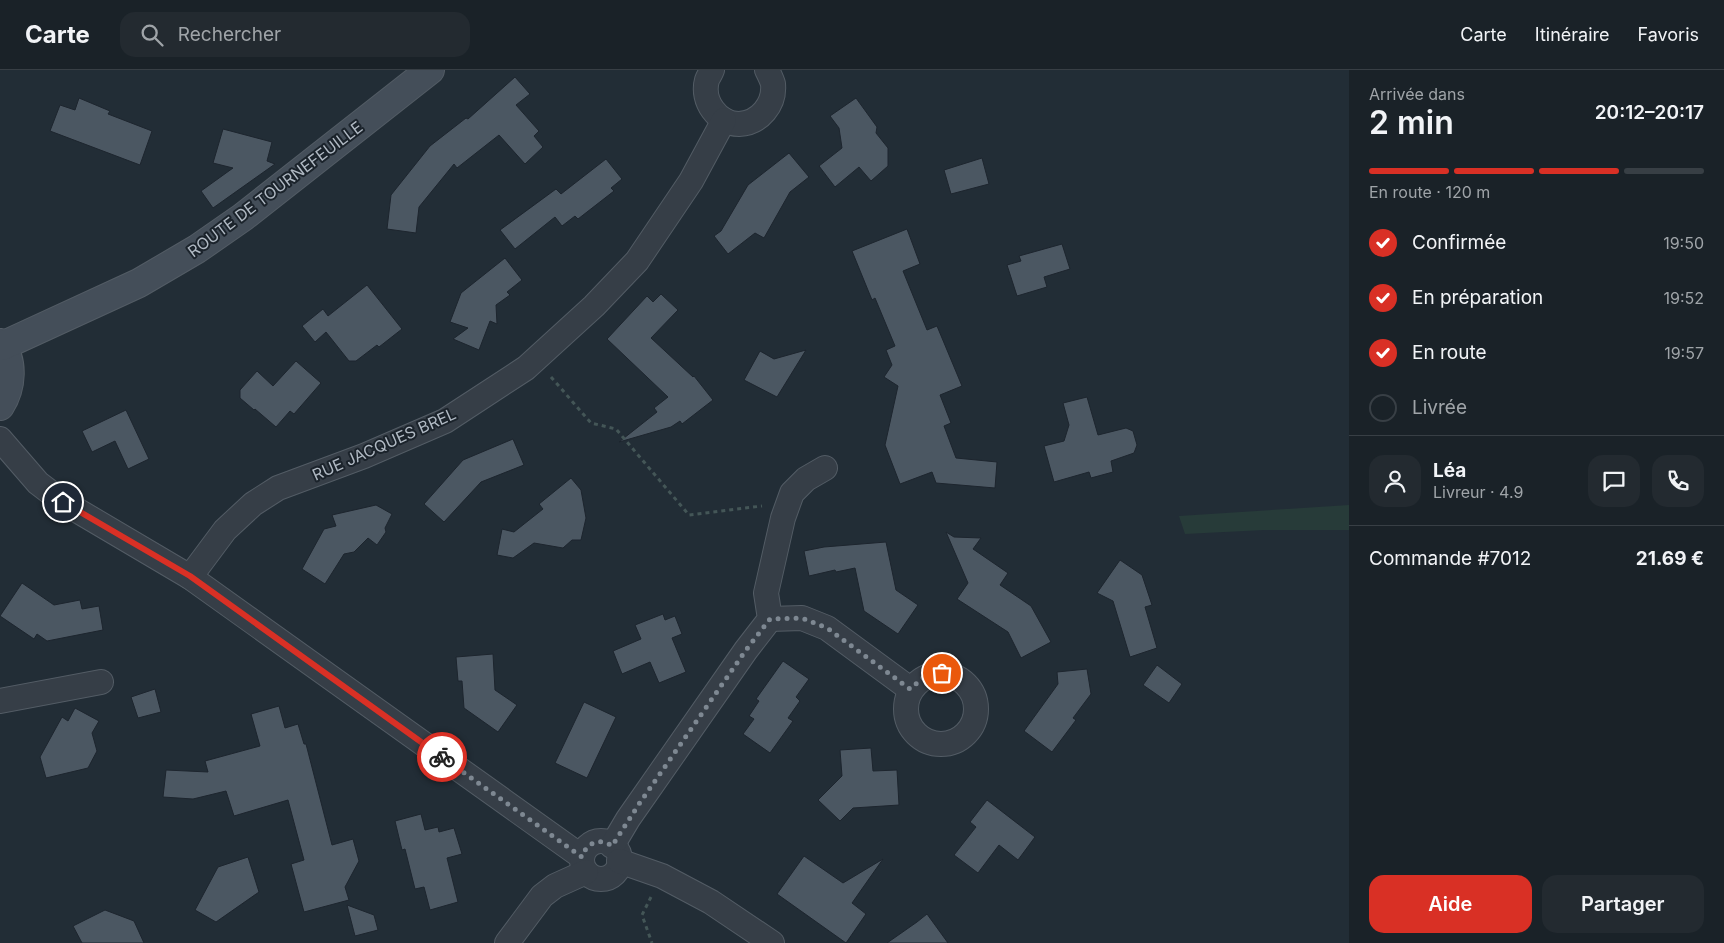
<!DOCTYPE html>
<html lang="fr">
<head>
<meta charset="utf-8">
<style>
  body { margin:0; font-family:Inter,sans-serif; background:#232a30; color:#f1f3f6; height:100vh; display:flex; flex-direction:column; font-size:19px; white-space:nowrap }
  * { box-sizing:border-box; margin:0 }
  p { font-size:16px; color:#9fa4a8 }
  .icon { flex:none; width:28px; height:28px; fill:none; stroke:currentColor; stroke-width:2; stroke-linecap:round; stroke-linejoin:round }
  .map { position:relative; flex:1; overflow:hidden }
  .details { display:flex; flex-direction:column; background:#1a2228; width:375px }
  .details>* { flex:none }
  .pin { position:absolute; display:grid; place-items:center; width:42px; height:42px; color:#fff; margin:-21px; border:2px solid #fff; border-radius:50%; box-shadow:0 1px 5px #0007 }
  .courier { position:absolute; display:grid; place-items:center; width:50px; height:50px; margin:-25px; border:4px solid #d93025; border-radius:50%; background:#fff; color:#222; box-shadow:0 1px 6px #0007 }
  .head em { font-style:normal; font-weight:600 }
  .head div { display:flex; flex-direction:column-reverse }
  .head { display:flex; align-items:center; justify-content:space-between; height:85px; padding:0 20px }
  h1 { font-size:32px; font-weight:600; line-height:38px }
  .bar { display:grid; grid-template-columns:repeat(4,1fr); gap:8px 5px; align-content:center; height:60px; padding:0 20px }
  .bar i { height:6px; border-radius:4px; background:#383f45 }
  .bar .active { background:#d93025 }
  .bar p { grid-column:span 4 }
  .line { display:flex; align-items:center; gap:12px; padding:0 20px; border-top:1px solid #383f45 }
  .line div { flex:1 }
  .round { display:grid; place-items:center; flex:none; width:52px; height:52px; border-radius:15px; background:#232a30 }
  ol { padding:0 20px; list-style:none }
  li { display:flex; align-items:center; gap:15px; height:55px }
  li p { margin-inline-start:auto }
  li .icon { padding:5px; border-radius:50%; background:#d93025; color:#fff; stroke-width:4 }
  li:last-child { color:#9fa4a8 }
  li i { width:28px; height:28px; border:2px solid #383f45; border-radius:50% }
  .primary-button { display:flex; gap:10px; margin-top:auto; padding:10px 20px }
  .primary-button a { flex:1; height:58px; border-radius:15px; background:#d93025; color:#fff; font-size:20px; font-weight:600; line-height:58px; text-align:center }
  .primary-button a+a { background:#232a30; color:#f1f3f6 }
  header { display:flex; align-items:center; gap:30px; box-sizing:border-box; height:70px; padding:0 25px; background:#1a2228; border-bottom:1px solid #383f45 }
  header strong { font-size:24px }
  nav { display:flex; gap:28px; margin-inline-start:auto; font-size:18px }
  .search { width:350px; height:45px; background:#232a30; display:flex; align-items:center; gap:12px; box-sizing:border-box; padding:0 18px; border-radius:15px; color:#9fa4a8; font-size:19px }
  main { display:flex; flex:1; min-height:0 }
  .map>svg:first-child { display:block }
  .green { fill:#273b39 }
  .building { fill:#4b5762; stroke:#1d252e }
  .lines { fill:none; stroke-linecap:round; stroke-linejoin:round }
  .street-casing { stroke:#535c65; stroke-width:26 }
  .secondary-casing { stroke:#535c65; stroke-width:30 }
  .path { stroke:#445657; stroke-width:3; stroke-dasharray:4 4; stroke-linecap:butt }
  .street { stroke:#363e47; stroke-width:24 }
  .secondary { stroke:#444e59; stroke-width:28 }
  .done { stroke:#7e8892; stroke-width:5; stroke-dasharray:0 9 }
  .route { stroke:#d93025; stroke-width:6 }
  .labels { text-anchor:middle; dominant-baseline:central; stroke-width:4; stroke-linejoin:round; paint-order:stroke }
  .street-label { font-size:16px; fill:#b0b9c3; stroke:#1b232b }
</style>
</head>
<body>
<header>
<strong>Carte</strong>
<div class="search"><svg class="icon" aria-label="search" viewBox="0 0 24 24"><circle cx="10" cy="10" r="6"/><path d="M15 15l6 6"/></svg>Rechercher</div>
<nav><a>Carte</a><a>Itinéraire</a><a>Favoris</a></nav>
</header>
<main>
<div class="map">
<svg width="1349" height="873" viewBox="0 0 1349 873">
  <rect width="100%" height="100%" fill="#222d36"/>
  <!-- green -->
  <path class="green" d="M1349,435V460H1264L1185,464L1179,446Z"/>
  <!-- building -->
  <g class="building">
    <path d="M515,7L530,24L516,35L539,61L534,66L543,77L525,94L499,65L457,98L454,94L419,137L416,163L387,159L391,125L430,76L466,48L468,49Z"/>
    <path d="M79,28L110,41L108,44L152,61L140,95L50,61L60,35L75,40Z"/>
    <path d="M856,28L877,57L876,63L888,78V96L871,111L859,97L835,117L819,96L842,78L839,58L830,46Z"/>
    <path d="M223,59L272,72L267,91L275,94L213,138L201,121L233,98L213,93Z"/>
    <path d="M789,83L809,107L790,122L764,168L755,163L728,184L714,166L721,161L748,115Z"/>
    <path d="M982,88L989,114L951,124L944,100Z"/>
    <path d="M606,89L622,109L611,118L614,121L578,149L575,146L562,156L555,147L515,179L500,160L556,119L561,124Z"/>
    <path d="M907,159L920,194L903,201L927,260L937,256L962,316L940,325L951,353L944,356L956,388L997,392L995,418L936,413L932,402L900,414L885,375L898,316L884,307L892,295L886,280L895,276L875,228L872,230L852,181Z"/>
    <path d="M1062,174L1070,199L1044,207L1047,217L1017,226L1007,195L1021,191L1019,186Z"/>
    <path d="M505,188L522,210L507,222L510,225L496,235L497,254L490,251L479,280L453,269L468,258L450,252L461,223Z"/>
    <path d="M367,215L402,259L379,277L377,275L356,291H349L326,262L315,272L302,256L323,239L328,246Z"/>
    <path d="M661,224L678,240L651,268L693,307L694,306L713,330L682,354L680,351L671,357L619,372L657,342L654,338L668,327L607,269L647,226L653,232Z"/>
    <path d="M806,280L777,327L744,310L760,281L774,289Z"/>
    <path d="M296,291L321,313L294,344L290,341L276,357L255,339L254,340L240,328V320L257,301L273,316Z"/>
    <path d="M1087,327L1098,365L1126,358L1133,361L1137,375L1134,383L1111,391L1113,402L1091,408L1089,402L1054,412L1044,376L1064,371L1069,355L1063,333Z"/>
    <path d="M126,340L149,389L128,399L115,371L92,382L82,361Z"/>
    <path d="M513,369L524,395L481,412L444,452L424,434L463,390Z"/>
    <path d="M571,408L581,420L586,448L581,470H572L563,478L534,473L513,488L497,485L502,459L514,462L543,439L539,434Z"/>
    <path d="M376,435L392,444L385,458L386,462L377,475L368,468L354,482L344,484L325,514L302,499L324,459L336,456L332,445Z"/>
    <path d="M946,462L954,467L981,468L973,479L1008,503L1000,515L1031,536L1051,572L1021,588L1008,562L957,529L968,513Z"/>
    <path d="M886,472L896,520L918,535L898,564L864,541L855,498L836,502L835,500L809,506L804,481L824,477Z"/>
    <path d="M1120,490L1142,505L1152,535L1145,537L1157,578L1130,587L1113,531L1097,523Z"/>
    <path d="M22,513L54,535L80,530L82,539L99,536L103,560L47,571L37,564L34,569L0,546Z"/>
    <path d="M663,544L665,550L675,546L682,564L672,568L686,602L659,613L650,592L622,604L613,581L641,569L635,555Z"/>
    <path d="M493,584L495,620L517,635L498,662L464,638L462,611H458L456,587Z"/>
    <path d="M783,591L809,609L796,627L800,631L788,648L793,651L770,683L743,664L754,649L749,646L759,631L756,629Z"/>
    <path d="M1157,595L1182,614L1169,633L1143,615Z"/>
    <path d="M1087,599L1091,624L1073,648L1076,650L1052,682L1024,661L1058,614L1057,602Z"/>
    <path d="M155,619L161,642L138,648L131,627Z"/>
    <path d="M584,632L616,647L587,708L555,693Z"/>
    <path d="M279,636L285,658L298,654L304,674H306L332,775L353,769L359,791L345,817L349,830L304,842L291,794L304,790L288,730L234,746L226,721L193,729L163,727L166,700L208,702L205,691L260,676L251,644Z"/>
    <path d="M75,638L99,651L92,663L97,681L88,698L46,708L40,687L62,647L68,651Z"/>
    <path d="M871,678L873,701L897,700L899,735L853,738L840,751L818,730L842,706L840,680Z"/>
    <path d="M987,730L1035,767L1018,790L999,775L978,803L954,785L976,757L970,752Z"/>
    <path d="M421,744L425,760L438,757L439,762L454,758L462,784L447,788L458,832L430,840L424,817L415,819L405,779L402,780L395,751Z"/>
    <path d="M804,786L843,813L883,789L852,833L866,844L846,873L777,824Z"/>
    <path d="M248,787L259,822L216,852L195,840L218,797Z"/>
    <path d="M347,835L374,845L378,860L355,866Z"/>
    <path d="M105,840L134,851L144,873H82L73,856Z"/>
    <path d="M927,844L948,873H887L917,852Z"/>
  </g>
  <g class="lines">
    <defs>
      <g id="street">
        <path d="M712,0C711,3 708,7 707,10C701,31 718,54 739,54C760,53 775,34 773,14C772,10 769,4 767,0"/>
        <path d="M0,369L38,413L63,432L190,507L582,787"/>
        <path d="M190,507L225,460L253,434L278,418L364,386L445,351L526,298L594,236L637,191L691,111L724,50"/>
        <path d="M770,549L802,548L827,558L910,619"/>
        <circle cx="941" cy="639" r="35"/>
        <path d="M0,631L101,612"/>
        <circle cx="601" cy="790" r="19"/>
        <path d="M612,776L628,749L746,580L770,549L766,523L783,448L792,423L806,409L825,398"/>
        <path d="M619,791L662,806L711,832L772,873"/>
        <path d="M507,873L542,826L555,816L586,802"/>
      </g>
      <g id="secondary">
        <path d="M0,273C14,291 12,317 0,336"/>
        <path d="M2,276L139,213L197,179L243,147L430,0"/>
      </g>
    </defs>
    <!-- street casing -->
    <use href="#street" class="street-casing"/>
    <!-- secondary casing -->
    <use href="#secondary" class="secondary-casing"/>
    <!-- path -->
    <g class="path">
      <path d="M551,307L591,353L616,359L689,445L762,436"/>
      <path d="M651,827L642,845L652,873"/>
    </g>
    <!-- street -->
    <use href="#street" class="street"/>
    <!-- secondary -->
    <use href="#secondary" class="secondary"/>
  </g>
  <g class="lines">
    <!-- done -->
    <path class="done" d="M442,687L582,787C586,773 600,767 612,776L639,734L746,580L770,549L802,548L827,558L910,619L924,607L942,603"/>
    <!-- route -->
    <path class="route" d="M63,432L190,506L442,687"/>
  </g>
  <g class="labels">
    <!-- street labels -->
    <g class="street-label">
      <text transform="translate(275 119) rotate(-37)">ROUTE DE TOURNEFEUILLE</text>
      <text transform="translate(384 374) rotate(-24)">RUE JACQUES BREL</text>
    </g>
  </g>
</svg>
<div class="pin" style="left:942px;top:603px;background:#ea580c"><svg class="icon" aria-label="bag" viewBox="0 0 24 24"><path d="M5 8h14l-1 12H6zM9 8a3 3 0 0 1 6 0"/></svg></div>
<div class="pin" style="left:63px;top:432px;background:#1f2937"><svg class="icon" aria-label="home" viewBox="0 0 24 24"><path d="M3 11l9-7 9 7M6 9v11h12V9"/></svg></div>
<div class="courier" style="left:442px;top:687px"><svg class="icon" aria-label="bike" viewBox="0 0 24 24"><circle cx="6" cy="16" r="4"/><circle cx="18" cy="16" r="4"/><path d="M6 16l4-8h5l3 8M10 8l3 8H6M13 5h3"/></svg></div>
</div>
<section class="details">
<div class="head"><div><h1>2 min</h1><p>Arrivée dans</p></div><em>20:12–20:17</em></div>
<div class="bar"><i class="active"></i><i class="active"></i><i class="active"></i><i></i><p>En route · 120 m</p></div>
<ol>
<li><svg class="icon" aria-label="check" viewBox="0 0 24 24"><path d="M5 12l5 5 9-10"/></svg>Confirmée<p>19:50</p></li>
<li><svg class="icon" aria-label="check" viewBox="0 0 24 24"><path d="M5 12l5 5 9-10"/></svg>En préparation<p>19:52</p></li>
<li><svg class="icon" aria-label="check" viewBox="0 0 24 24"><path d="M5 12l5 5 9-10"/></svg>En route<p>19:57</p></li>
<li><i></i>Livrée</li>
</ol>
<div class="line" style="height:90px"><a class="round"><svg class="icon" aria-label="person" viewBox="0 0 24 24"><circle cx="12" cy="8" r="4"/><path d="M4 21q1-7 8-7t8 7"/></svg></a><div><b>Léa</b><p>Livreur · 4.9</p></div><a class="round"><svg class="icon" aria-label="chat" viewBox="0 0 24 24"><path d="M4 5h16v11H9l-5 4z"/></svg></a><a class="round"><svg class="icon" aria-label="phone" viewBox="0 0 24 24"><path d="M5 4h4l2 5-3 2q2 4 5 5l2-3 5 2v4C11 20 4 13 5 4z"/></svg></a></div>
<div class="line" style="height:65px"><div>Commande #7012</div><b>21.69 €</b></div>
<div class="primary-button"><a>Aide</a><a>Partager</a></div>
</section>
</main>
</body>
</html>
